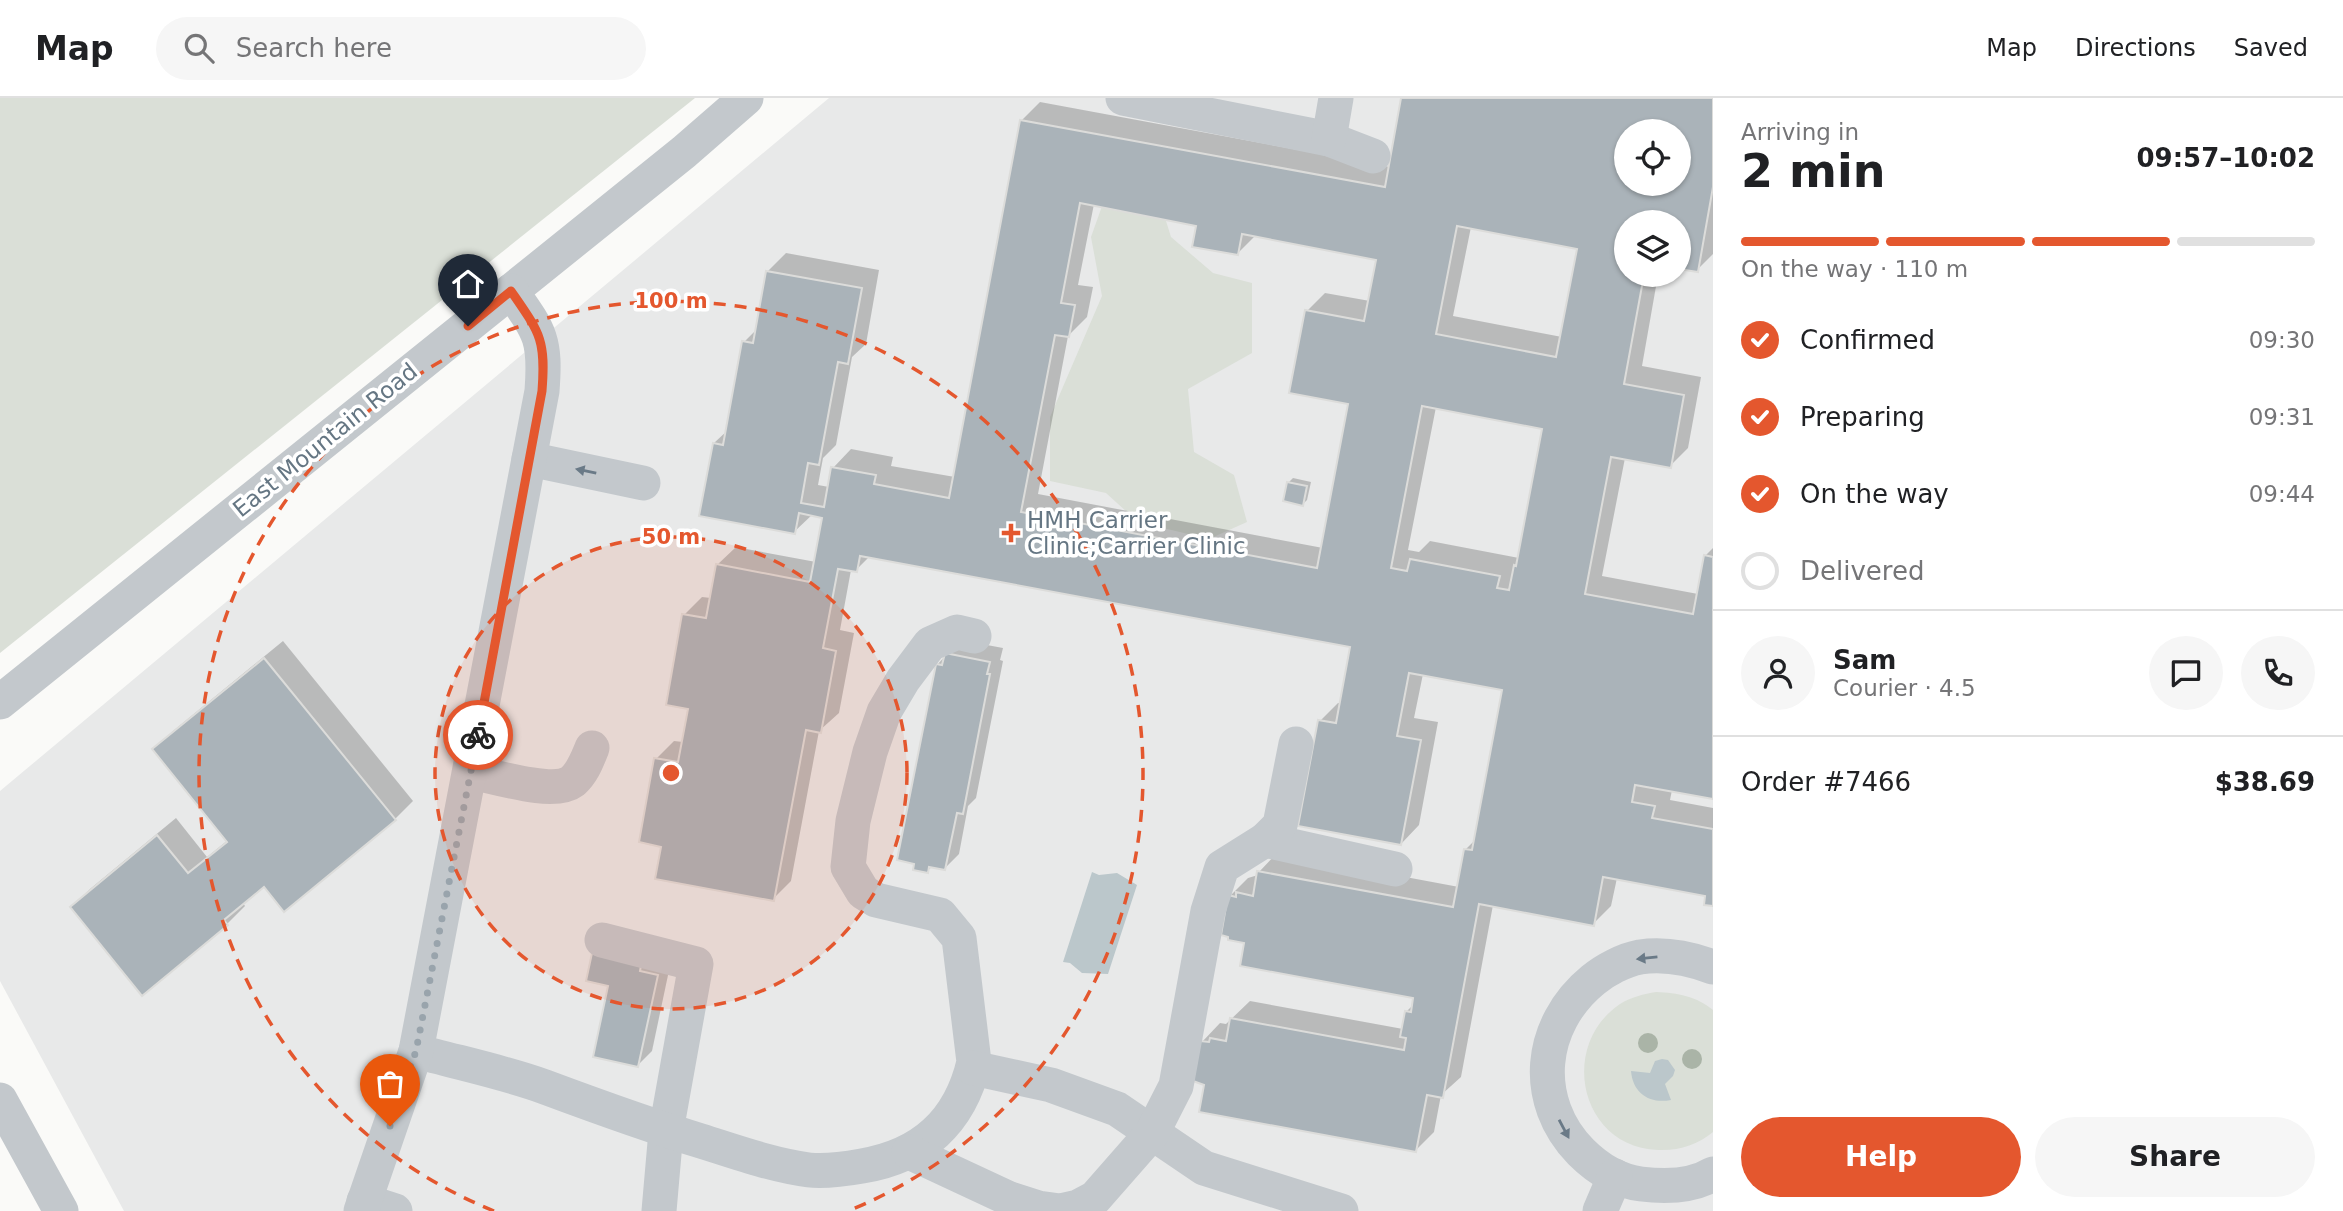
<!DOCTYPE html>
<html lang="en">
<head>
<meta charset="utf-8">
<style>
  body { margin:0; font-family:"DejaVu Sans",sans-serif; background:#f6f6f6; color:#202124; height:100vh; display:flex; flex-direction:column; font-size:26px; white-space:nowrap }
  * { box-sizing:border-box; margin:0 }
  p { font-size:23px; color:#757577 }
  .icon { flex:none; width:38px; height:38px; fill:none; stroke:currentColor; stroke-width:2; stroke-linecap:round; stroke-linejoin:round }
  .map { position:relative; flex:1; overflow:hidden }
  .side { display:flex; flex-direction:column; background:#fff; width:630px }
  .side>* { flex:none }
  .controls { position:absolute; left:1614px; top:21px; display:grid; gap:14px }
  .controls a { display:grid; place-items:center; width:77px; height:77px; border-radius:50%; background:#fff; box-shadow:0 2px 5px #0004; font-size:35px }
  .pin { position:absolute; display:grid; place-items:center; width:60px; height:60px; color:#fff; margin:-72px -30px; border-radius:50% 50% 50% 0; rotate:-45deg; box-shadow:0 0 7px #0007 }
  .pin .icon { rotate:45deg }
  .courier { position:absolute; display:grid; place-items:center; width:70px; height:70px; margin:-35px; border:5px solid #e4572e; border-radius:50%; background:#fff; color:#222; box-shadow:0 2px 9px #0007 }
  .summary em { font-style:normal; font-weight:700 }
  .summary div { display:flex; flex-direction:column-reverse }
  .summary { display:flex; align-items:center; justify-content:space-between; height:119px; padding:0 28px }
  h1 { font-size:46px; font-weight:700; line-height:52px }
  .bar { display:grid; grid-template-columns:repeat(4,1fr); gap:10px 7px; align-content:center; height:84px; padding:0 28px }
  .bar i { height:9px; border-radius:5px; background:#e0e0e0 }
  .bar .selected { background:#e4572e }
  .bar p { grid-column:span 4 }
  .line { display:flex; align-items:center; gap:18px; padding:0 28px; border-top:2px solid #e0e0e0 }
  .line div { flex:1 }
  .round { display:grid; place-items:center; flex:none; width:74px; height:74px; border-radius:37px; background:#f6f6f6 }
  ol { padding:0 28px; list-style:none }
  li { display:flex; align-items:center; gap:21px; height:77px }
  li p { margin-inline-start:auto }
  li .icon { padding:7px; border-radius:50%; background:#e4572e; color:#fff; stroke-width:4 }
  li:last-child { color:#757577 }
  li i { width:38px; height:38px; border:4px solid #e0e0e0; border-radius:50% }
  .action { display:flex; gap:14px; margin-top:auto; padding:14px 28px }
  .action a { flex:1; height:80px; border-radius:42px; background:#e4572e; color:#fff; font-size:28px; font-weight:700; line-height:80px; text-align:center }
  .action a+a { background:#f6f6f6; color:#202124 }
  header { display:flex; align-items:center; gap:42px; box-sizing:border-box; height:98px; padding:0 35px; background:#fff; border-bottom:2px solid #e0e0e0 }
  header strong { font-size:33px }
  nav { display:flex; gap:38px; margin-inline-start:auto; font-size:24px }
  .search { width:490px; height:63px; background:#f6f6f6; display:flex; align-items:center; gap:18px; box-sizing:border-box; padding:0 24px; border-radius:38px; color:#757577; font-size:26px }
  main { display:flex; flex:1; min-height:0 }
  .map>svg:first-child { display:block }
  .built { fill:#e8e9e9; fill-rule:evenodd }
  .green { fill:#dadfd7 }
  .water { fill:#bbc7cb }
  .shadow { fill:#0003; fill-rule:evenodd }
  .building { fill:#aab3b9; stroke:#dcdcda; stroke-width:2; fill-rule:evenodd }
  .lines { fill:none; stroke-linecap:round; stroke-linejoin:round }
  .minor { stroke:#c3c8cc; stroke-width:35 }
  .tree { fill:#aab4a7 }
  .oneway { fill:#6a7a87 }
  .done { stroke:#99a4ac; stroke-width:7; stroke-dasharray:0 12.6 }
  .route { stroke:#e4572e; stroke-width:9 }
  .ring { fill:none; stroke:#e4572e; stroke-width:3.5; stroke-dasharray:12 9 }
  .poi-dot { fill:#e4572e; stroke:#fff; stroke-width:2.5 }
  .labels { text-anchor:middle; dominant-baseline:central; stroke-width:7; stroke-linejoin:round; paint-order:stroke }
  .street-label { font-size:23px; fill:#657683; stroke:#fff }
  .poi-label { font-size:23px; fill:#657683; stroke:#fff; text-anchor:start }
  .centre { fill:#e4572e; stroke:#fff; stroke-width:3.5 }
  .ring-label { font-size:21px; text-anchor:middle; font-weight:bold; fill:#e4572e; stroke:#fff; stroke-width:7; stroke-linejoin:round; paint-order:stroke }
</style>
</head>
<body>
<header>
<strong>Map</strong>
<div class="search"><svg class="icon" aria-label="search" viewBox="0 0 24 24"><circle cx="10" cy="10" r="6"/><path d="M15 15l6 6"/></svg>Search here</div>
<nav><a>Map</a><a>Directions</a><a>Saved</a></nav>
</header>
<main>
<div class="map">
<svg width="1713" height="1113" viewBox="0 0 1713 1113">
  <rect width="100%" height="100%" fill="#fafaf8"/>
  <!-- built -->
  <path class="built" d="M829,0H1713V1113H124L0,883V693ZM1626,33H1678V86H1626ZM1626,124H1678V177H1626Z"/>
  <!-- green -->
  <g class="green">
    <path d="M0,0H695L0,555Z"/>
    <path d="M1111,83L1157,94L1171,139L1213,175L1252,185V255L1188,291L1194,354L1234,377L1247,424L1209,441L1138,424L1106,395L1050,383V319L1102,198L1091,139Z"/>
    <path d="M1656,894C1678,895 1696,898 1713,912V1034C1697,1047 1679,1053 1658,1052C1580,1049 1558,948 1620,906C1631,899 1644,896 1656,894Z"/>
  </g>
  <!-- water -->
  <g class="water">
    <path d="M1092,774L1099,777L1117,775L1137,787L1108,876L1082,875L1070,865L1063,864Z"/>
    <path d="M1662,961L1668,962L1675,972L1673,978L1665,986L1671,1002C1650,1006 1633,996 1631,973L1650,975L1655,963Z"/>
  </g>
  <!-- shadow -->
  <g class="shadow">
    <path d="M1403,0H1713V156L1697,172L1678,124H1626V177H1658L1642,268L1701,279L1688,350L1670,368L1625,360L1602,478L1698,496L1705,458L1713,450V699L1672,692L1670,702L1713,710V806L1707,796L1617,780L1611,808L1593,826L1493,807L1461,979L1441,997L1434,1034L1416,1052L1206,986L1202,944L1220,925L1226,926L1250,903L1403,931L1406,914L1414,906L1415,898L1246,844L1230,798L1248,780L1258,777L1259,774L1277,755L1459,789L1466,751L1476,741L1504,590L1423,576L1414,620L1438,624L1419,727L1401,746L1320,623L1338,605H1341L1352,547L870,458L856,472H851L840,532L854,535L839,615L819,633L791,783L773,801L663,747L656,661L674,643L683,644L690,610L684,517L702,499L711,500L717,467L736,449L816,464L824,418L813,416L794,434L714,345L728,332L744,244L757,231L768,173L786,155L879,172L866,246L852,259L836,347L823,360L818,387L829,389L833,370L851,351L893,359L891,368L955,379L1021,23L1040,4L1390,69ZM1626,33H1678V86H1626ZM1094,106L1199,126L1238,155L1256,137L1378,161L1370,203L1325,195L1307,213L1351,304L1323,450L1038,396L1068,238L1087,219L1093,189L1078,187ZM1471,129L1579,150L1562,239L1453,218ZM1436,309L1544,330L1519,460L1430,443L1419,454L1408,452Z"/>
    <path d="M1293,380L1311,384L1307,402L1303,406L1289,384Z"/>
    <path d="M960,542L1003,550L1000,562L1003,563L976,700L968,708L959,756L945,770L933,768L927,773L937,567Z"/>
    <path d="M283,543L413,703L395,721L264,787L243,805L245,808L227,826L72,809L90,791L176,720L207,759L228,742L154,651L173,633Z"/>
    <path d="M656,843L671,863L652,953L638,967L611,887Z"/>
  </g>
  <!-- building -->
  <g class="building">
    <path d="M1401,0H1713V89L1698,174L1678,171V124H1626V177H1644L1624,286L1684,297L1671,370L1611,359L1585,496L1693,516L1704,457L1713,459V701L1635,687L1632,704L1655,708L1652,720L1713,731V808L1704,807L1705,798L1603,779L1594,828L1479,806L1443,1000L1427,997L1416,1054L1199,1014L1204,987L1193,983L1200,943L1209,944L1210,940L1226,943L1230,920L1404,952L1406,940L1400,939L1405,913L1411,914L1413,900L1240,868L1244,845L1228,842V839L1221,837L1228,797L1236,799V794L1253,798L1257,773L1453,809L1464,751L1472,752L1502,592L1409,575L1397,638L1421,642L1401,747L1298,728L1318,622L1336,625L1350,549L860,458L857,474L838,471L823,550L836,553L821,635L806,632L774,803L655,781L661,749L639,744L654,660L678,664L688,611L666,607L682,516L706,520L716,466L810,484L822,420L799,415L795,436L699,418L713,345L723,347L742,243L753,245L766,173L862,190L848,266L838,264L819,367L808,365L801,405L824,409L831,369L876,377L874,386L949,400L1020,22L1385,89ZM1626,33H1678V86H1626ZM1080,105L1196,128L1192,149L1238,157L1242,136L1376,162L1364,223L1305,212L1289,295L1348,306L1317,470L1021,414L1055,237L1069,239L1075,207L1061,205ZM1457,128L1577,151L1556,259L1436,236ZM1422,308L1542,331L1516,468L1514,467L1509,492L1497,490L1500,478L1410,461L1407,473L1391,470Z"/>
    <path d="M1287,384L1307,388L1303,408L1283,403Z"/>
    <path d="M945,555L990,564L987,576H990L963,716L957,715L945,772L929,769L928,775L913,772L914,766L897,762L936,566L942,567Z"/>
    <path d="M264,560L396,722L284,814L264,789L224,822L228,827L142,898L70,809L157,737L188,775L227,744L152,651Z"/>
    <path d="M592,855L643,857L640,873L658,877L638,969L593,959L608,888L586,883Z"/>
  </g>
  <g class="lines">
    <!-- minor -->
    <g class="minor">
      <path d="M1123,0L1329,41L1373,58"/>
      <path d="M1329,41L1336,0"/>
      <path d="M529,361L643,385"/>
      <path d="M0,604L684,54L746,0"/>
      <path d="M471,674C494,678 554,698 573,683C583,674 587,662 592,650"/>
      <path d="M1265,742L1395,771"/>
      <path d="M602,842L696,866L666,1033L659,1113"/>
      <path d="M1713,869C1689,860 1666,855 1640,859C1624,862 1605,872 1593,882C1538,927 1531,1003 1581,1054C1597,1070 1618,1083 1641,1086C1665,1089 1692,1089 1713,1076"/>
      <path d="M416,953C459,965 504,974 545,989C596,1008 648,1027 701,1043C736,1054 772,1067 809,1072C826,1074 845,1071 862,1068C922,1058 960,1024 974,964L959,840L940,817L876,802L863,794L848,769L853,723L870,654L884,614L903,582L930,546L957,534L974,538"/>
      <path d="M973,970L1051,987L1117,1011L1204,1070L1341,1113"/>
      <path d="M0,1002L61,1113"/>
      <path d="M909,1054L1010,1101L1038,1110L1060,1113L1078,1109L1095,1100L1152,1035L1176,988L1208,813L1222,769L1265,742L1280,727L1296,646"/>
      <path d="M364,1103L395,1113"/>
      <path d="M361,1113L416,953L542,293C546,241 540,234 511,193"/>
      <path d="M1600,1113L1615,1078"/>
    </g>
  </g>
  <!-- trees -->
  <g class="tree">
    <circle cx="1648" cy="945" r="10"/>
    <circle cx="1692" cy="961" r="10"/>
  </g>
  <!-- one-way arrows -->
  <defs><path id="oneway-solid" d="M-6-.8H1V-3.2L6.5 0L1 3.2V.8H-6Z" transform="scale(1.75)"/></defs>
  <g class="oneway">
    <use href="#oneway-solid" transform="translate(586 373) rotate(-168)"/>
    <use href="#oneway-solid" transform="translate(1647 860) rotate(174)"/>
    <use href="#oneway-solid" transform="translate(1564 1031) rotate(62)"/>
  </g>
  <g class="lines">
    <!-- done -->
    <path class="done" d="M390,1028L416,953L478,637"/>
    <!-- route -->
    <path class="route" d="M468,228L511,193C540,235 546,241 542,293L478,637"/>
  </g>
  <!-- distance rings -->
  <circle cx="671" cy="675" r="236" fill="#e4572e" fill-opacity=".12"/>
  <g class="ring">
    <circle cx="671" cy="675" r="236"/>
    <path d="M494 1113A472 472 0 1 1 848 1113"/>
  </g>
  <!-- markers -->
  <path class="poi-dot" d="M1007.5 424.5h7v7h7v7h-7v7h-7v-7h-7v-7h7z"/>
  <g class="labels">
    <!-- street labels -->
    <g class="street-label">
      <text transform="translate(325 342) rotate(-39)">East Mountain Road</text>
    </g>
    <!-- poi labels -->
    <g class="poi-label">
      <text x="1027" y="422">HMH Carrier<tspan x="1027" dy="26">Clinic;Carrier Clinic</tspan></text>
    </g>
  </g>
  <circle cx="671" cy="675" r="10" class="centre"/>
  <g class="ring-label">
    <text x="671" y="210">100 m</text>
    <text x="671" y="446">50 m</text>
  </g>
</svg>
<div class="controls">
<a><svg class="icon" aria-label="locate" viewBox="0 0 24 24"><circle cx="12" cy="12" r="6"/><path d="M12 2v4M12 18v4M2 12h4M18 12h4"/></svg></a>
<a><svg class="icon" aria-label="layers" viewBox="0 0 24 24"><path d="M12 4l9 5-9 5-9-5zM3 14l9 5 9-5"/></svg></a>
</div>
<div class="pin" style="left:390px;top:1028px;background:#ea580c"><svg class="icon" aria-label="bag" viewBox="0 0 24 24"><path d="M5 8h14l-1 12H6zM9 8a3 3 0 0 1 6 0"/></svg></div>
<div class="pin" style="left:468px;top:228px;background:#1f2937"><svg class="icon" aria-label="home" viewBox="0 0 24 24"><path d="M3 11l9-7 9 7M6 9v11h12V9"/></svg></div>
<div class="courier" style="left:478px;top:637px"><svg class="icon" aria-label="bike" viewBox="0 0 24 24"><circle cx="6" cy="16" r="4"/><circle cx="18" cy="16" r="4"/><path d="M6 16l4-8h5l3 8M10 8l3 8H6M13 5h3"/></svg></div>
</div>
<section class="side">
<div class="summary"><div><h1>2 min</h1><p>Arriving in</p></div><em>09:57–10:02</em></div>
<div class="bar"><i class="selected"></i><i class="selected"></i><i class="selected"></i><i></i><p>On the way · 110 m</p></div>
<ol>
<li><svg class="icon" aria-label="check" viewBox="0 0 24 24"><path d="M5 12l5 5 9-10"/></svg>Confirmed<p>09:30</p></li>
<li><svg class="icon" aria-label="check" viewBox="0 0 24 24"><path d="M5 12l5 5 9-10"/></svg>Preparing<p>09:31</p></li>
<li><svg class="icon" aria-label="check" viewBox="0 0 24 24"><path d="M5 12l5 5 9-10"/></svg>On the way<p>09:44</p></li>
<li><i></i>Delivered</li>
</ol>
<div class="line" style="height:126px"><a class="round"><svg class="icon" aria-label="person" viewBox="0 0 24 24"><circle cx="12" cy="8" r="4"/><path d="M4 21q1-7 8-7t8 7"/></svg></a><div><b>Sam</b><p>Courier · 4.5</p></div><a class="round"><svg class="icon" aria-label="chat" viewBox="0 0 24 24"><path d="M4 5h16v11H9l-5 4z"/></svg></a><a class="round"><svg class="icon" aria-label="phone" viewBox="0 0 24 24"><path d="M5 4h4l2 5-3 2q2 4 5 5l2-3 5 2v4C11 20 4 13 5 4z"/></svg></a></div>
<div class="line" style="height:91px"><div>Order #7466</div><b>$38.69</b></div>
<div class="action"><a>Help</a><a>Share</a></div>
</section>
</main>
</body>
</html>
